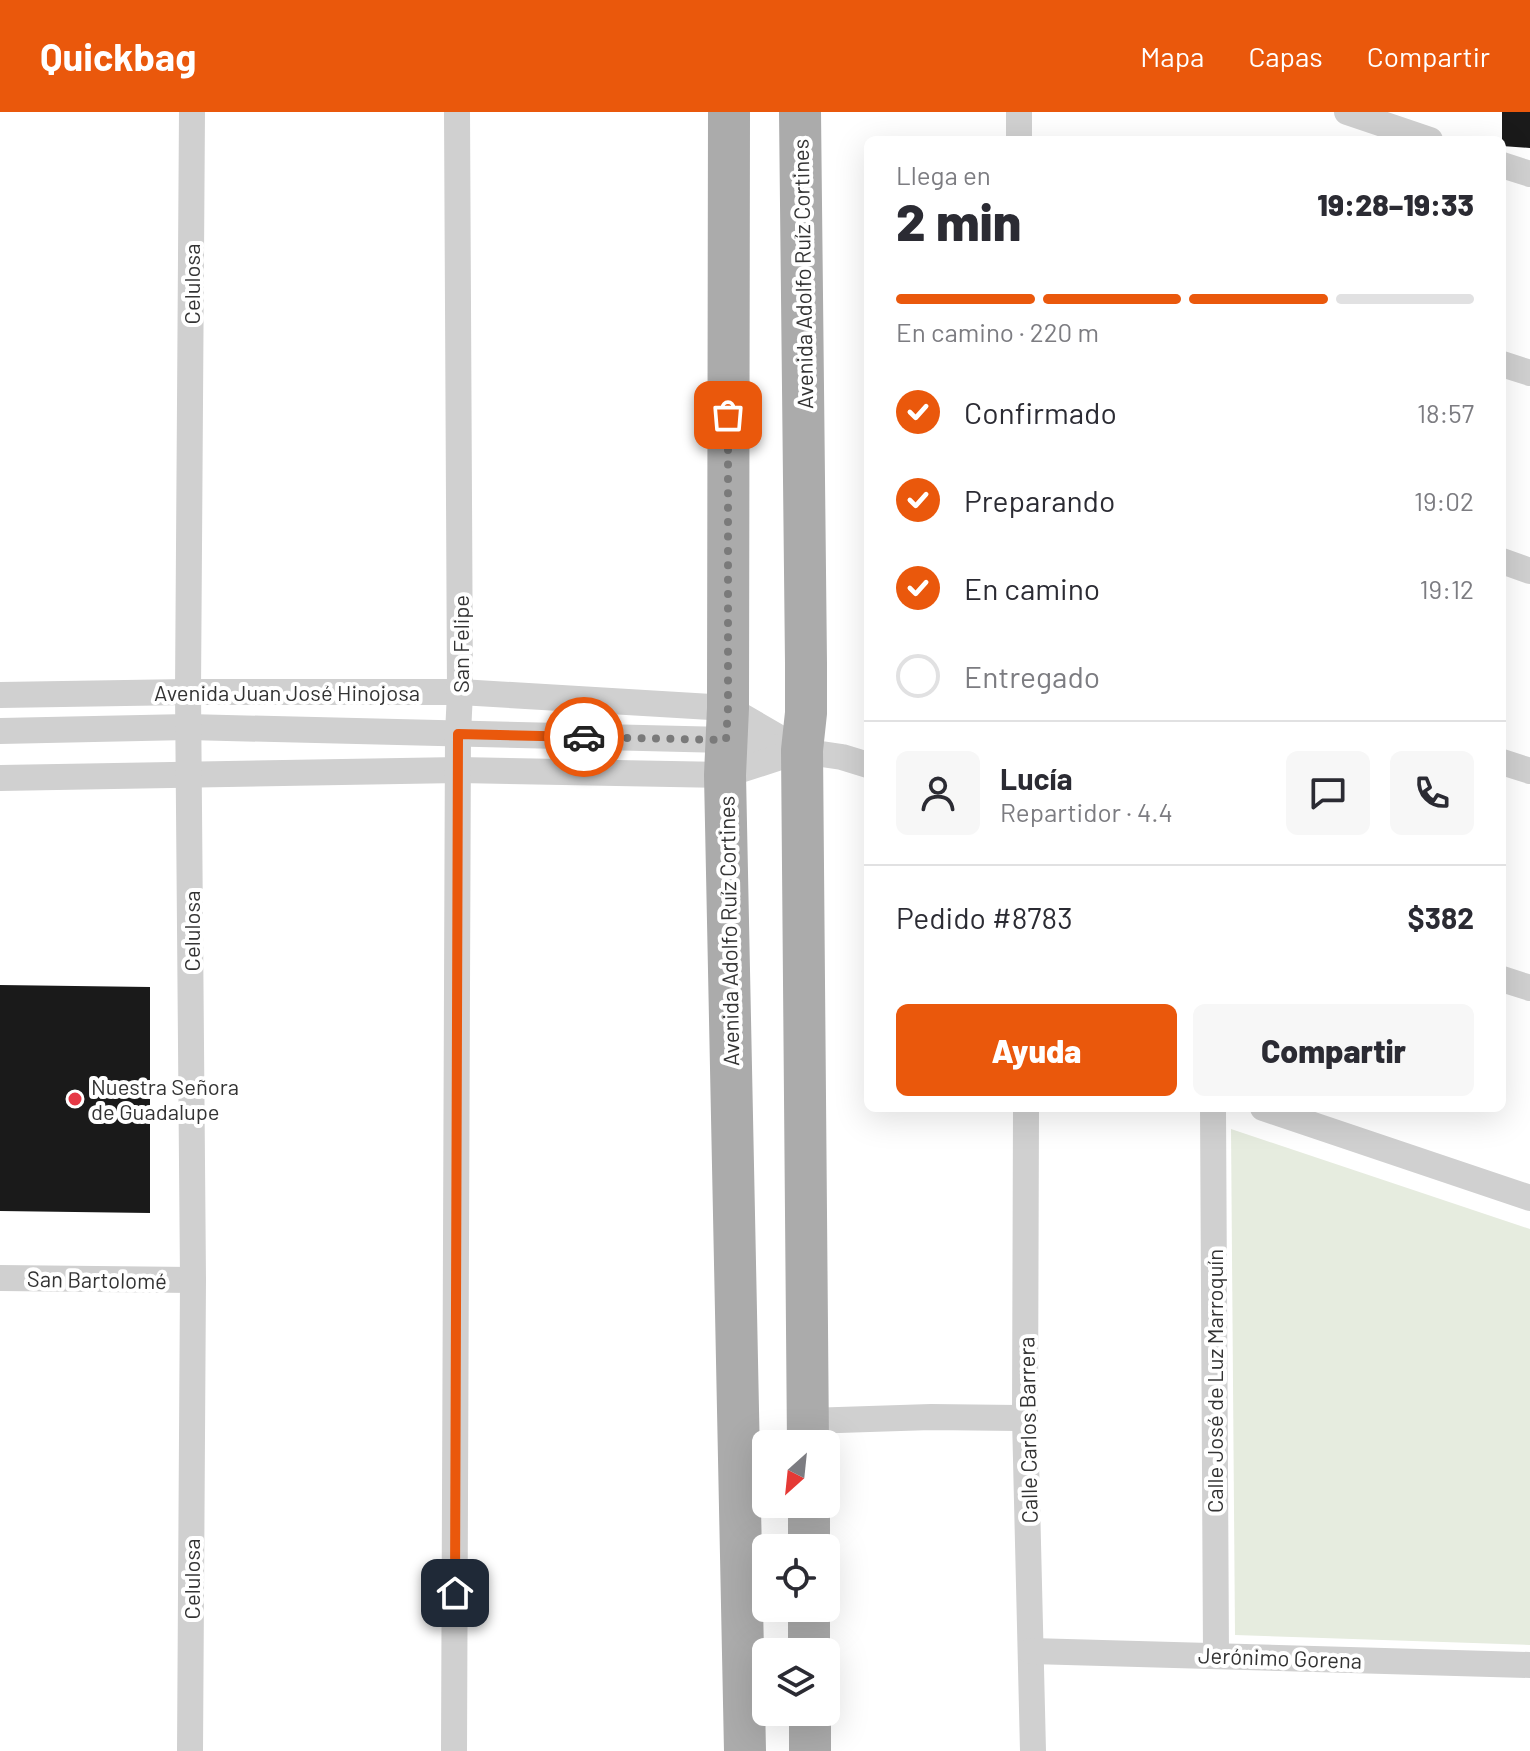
<!DOCTYPE html>
<html lang="es">
<head>
<meta charset="utf-8">
<style>
  body { margin:0; font-family:Barlow,sans-serif; background:#f7f7f7; color:#2b2b33; height:100vh; display:flex; flex-direction:column; font-size:30px; white-space:nowrap }
  * { box-sizing:border-box; margin:0 }
  p { font-size:26px; color:#7c7c81 }
  .icon { flex:none; width:44px; height:44px; fill:none; stroke:currentColor; stroke-width:2; stroke-linecap:round; stroke-linejoin:round }
  .map { position:relative; flex:1; overflow:hidden }
  .sheet { position:absolute; left:864px; top:24px; width:642px; height:976px; display:flex; flex-direction:column; background:#fff; border-radius:12px; box-shadow:0 8px 32px #0002 }
  .sheet>* { flex:none }
  .needle { width:52px; rotate:207deg }
  .fabs { position:absolute; left:752px; top:1318px; display:grid; gap:16px }
  .fabs a { display:grid; place-items:center; width:88px; height:88px; border-radius:12px; background:#fff; box-shadow:0 8px 32px #0002; font-size:40px }
  .pin { position:absolute; display:grid; place-items:center; width:68px; height:68px; color:#fff; margin:-34px; border-radius:16px; box-shadow:0 4px 12px #0006 }
  .courier { position:absolute; display:grid; place-items:center; width:80px; height:80px; margin:-40px; border:6px solid #ea580c; border-radius:50%; background:#fff; color:#222; box-shadow:0 2px 10px #0007 }
  .overview em { font-style:normal; font-weight:800 }
  .overview div { display:flex; flex-direction:column-reverse }
  .overview { display:flex; align-items:center; justify-content:space-between; height:136px; padding:0 32px }
  h1 { font-size:52px; font-weight:800; line-height:60px }
  .bar { display:grid; grid-template-columns:repeat(4,1fr); gap:12px 8px; align-content:center; height:96px; padding:0 32px }
  .bar i { height:10px; border-radius:6px; background:#e1e1e2 }
  .bar .current { background:#ea580c }
  .bar p { grid-column:span 4 }
  .line { display:flex; align-items:center; gap:20px; padding:0 32px; border-top:2px solid #e1e1e2 }
  .line div { flex:1 }
  .round { display:grid; place-items:center; flex:none; width:84px; height:84px; border-radius:12px; background:#f7f7f7 }
  ol { padding:0 32px; list-style:none }
  li { display:flex; align-items:center; gap:24px; height:88px }
  li p { margin-inline-start:auto }
  li .icon { padding:8px; border-radius:50%; background:#ea580c; color:#fff; stroke-width:4 }
  li:last-child { color:#7c7c81 }
  li i { width:44px; height:44px; border:4px solid #e1e1e2; border-radius:50% }
  .button { display:flex; gap:16px; margin-top:auto; padding:16px 32px }
  .button a { flex:1; height:92px; border-radius:12px; background:#ea580c; color:#fff; font-size:32px; font-weight:800; line-height:92px; text-align:center }
  .button a+a { background:#f7f7f7; color:#2b2b33 }
  header { display:flex; align-items:center; gap:48px; box-sizing:border-box; height:112px; padding:0 40px; background:#ea580c; color:#fff }
  header strong { font-size:38px }
  nav { display:flex; gap:44px; margin-inline-start:auto; font-size:28px }
  .map>svg:first-child { display:block }
  .green { fill:#e6ecdf }
  .building { fill:#1a1a1a }
  .lines { fill:none; stroke-linecap:round; stroke-linejoin:round }
  .street { stroke:#d0d0d0; stroke-width:26 }
  .primary { stroke:#ababab; stroke-width:42 }
  .done { stroke:#7a7a7a; stroke-width:8; stroke-dasharray:0 14.4 }
  .route { stroke:#ea580c; stroke-width:10 }
  .poi-dot { fill:#e63946; stroke:#fff; stroke-width:3 }
  .labels { text-anchor:middle; dominant-baseline:central; stroke-width:8; stroke-linejoin:round; paint-order:stroke }
  .street-label { font-size:22px; fill:#333; stroke:#fff }
  .poi-label { font-size:22px; fill:#333; stroke:#fff; text-anchor:start }
</style>
</head>
<body>
<header>
<strong>Quickbag</strong>
<nav><a>Mapa</a><a>Capas</a><a>Compartir</a></nav>
</header>
<div class="map">
<svg width="1530" height="1639" viewBox="0 0 1530 1639">
  <rect width="100%" height="100%" fill="#fff"/>
  <!-- green -->
  <path class="green" d="M1231,1017L1530,1117V1533L1235,1523Z"/>
  <!-- building -->
  <g class="building">
    <path d="M1502,0H1530V36L1502,34Z"/>
    <path d="M0,873L150,875V1101L0,1099Z"/>
  </g>
  <g class="lines">
    <!-- street -->
    <g class="street">
      <path d="M1347,0L1430,28"/>
      <path d="M1019,28V0"/>
      <path d="M1502,53L1530,62"/>
      <path d="M1502,252L1530,261"/>
      <path d="M1502,449L1530,459"/>
      <path d="M0,583L188,580H460L728,596L790,632"/>
      <path d="M0,619L188,615L726,628L842,645L868,653"/>
      <path d="M1502,650L1530,659"/>
      <path d="M0,666L459,658L725,663L793,641"/>
      <path d="M1502,867L1530,876"/>
      <path d="M1026,996L1025,1306L1033,1639"/>
      <path d="M1213,996L1216,1543"/>
      <path d="M1263,996L1530,1086"/>
      <path d="M0,1166L193,1168"/>
      <path d="M808,1309L931,1305L1025,1306"/>
      <path d="M1031,1539L1530,1553"/>
      <path d="M190,1639L193,1168L188,580L192,0"/>
      <path d="M454,1639L458,622L460,580L457,0"/>
    </g>
    <!-- primary -->
    <g class="primary">
      <path d="M729,0L728,596L725,663L745,1639"/>
      <path d="M800,0L806,551V601L802,638L808,1332"/>
      <path d="M809,1392V1436"/>
      <path d="M809,1496V1540"/>
      <path d="M810,1600V1639"/>
    </g>
  </g>
  <g class="lines">
    <!-- done -->
    <path class="done" d="M584,625L726,628L728,596V303"/>
    <!-- route -->
    <path class="route" d="M455,1481L458,622L584,625"/>
  </g>
  <!-- markers -->
  <circle class="poi-dot" cx="75" cy="987" r="8"/>
  <g class="labels">
    <!-- street labels -->
    <g class="street-label">
      <text transform="translate(802 162) rotate(-91)">Avenida Adolfo Ruíz Cortines</text>
      <text transform="translate(191 172) rotate(-90)">Celulosa</text>
      <text transform="translate(460 532) rotate(-90)">San Felipe</text>
      <text x="287" y="580">Avenida Juan José Hinojosa</text>
      <text transform="translate(191 819) rotate(-90)">Celulosa</text>
      <text transform="translate(728 819) rotate(-91)">Avenida Adolfo Ruíz Cortines</text>
      <text transform="translate(97 1167) rotate(1)">San Bartolomé</text>
      <text transform="translate(1214 1269) rotate(-90)">Calle José de Luz Marroquín</text>
      <text transform="translate(1027 1318) rotate(-91)">Calle Carlos Barrera</text>
      <text transform="translate(191 1467) rotate(-90)">Celulosa</text>
      <text transform="translate(1280 1545) rotate(2)">Jerónimo Gorena</text>
    </g>
    <!-- poi labels -->
    <g class="poi-label">
      <text x="91" y="974">Nuestra Señora<tspan x="91" dy="25">de Guadalupe</tspan></text>
    </g>
  </g>
</svg>
<div class="fabs">
<a><svg class="needle" viewBox="-14 -14 28 28"><path d="M0-13l5 13h-10z" fill="#e53935"/><path d="M0 13l5-13h-10z" fill="#7c7c81"/></svg></a>
<a><svg class="icon" aria-label="locate" viewBox="0 0 24 24"><circle cx="12" cy="12" r="6"/><path d="M12 2v4M12 18v4M2 12h4M18 12h4"/></svg></a>
<a><svg class="icon" aria-label="layers" viewBox="0 0 24 24"><path d="M12 4l9 5-9 5-9-5zM3 14l9 5 9-5"/></svg></a>
</div>
<div class="pin" style="left:728px;top:303px;background:#ea580c"><svg class="icon" aria-label="bag" viewBox="0 0 24 24"><path d="M5 8h14l-1 12H6zM9 8a3 3 0 0 1 6 0"/></svg></div>
<div class="pin" style="left:455px;top:1481px;background:#1f2937"><svg class="icon" aria-label="home" viewBox="0 0 24 24"><path d="M3 11l9-7 9 7M6 9v11h12V9"/></svg></div>
<div class="courier" style="left:584px;top:625px"><svg class="icon" aria-label="car" viewBox="0 0 24 24"><path d="M5 17H2v-5l4-1 3-4h7l3 4 3 1v5h-3M9 17h6M6 11h13"/><circle cx="7" cy="17" r="2"/><circle cx="17" cy="17" r="2"/></svg></div>
<section class="sheet">
<div class="overview"><div><h1>2 min</h1><p>Llega en</p></div><em>19:28–19:33</em></div>
<div class="bar"><i class="current"></i><i class="current"></i><i class="current"></i><i></i><p>En camino · 220 m</p></div>
<ol>
<li><svg class="icon" aria-label="check" viewBox="0 0 24 24"><path d="M5 12l5 5 9-10"/></svg>Confirmado<p>18:57</p></li>
<li><svg class="icon" aria-label="check" viewBox="0 0 24 24"><path d="M5 12l5 5 9-10"/></svg>Preparando<p>19:02</p></li>
<li><svg class="icon" aria-label="check" viewBox="0 0 24 24"><path d="M5 12l5 5 9-10"/></svg>En camino<p>19:12</p></li>
<li><i></i>Entregado</li>
</ol>
<div class="line" style="height:144px"><a class="round"><svg class="icon" aria-label="person" viewBox="0 0 24 24"><circle cx="12" cy="8" r="4"/><path d="M4 21q1-7 8-7t8 7"/></svg></a><div><b>Lucía</b><p>Repartidor · 4.4</p></div><a class="round"><svg class="icon" aria-label="chat" viewBox="0 0 24 24"><path d="M4 5h16v11H9l-5 4z"/></svg></a><a class="round"><svg class="icon" aria-label="phone" viewBox="0 0 24 24"><path d="M5 4h4l2 5-3 2q2 4 5 5l2-3 5 2v4C11 20 4 13 5 4z"/></svg></a></div>
<div class="line" style="height:104px"><div>Pedido #8783</div><b>$382</b></div>
<div class="button"><a>Ayuda</a><a>Compartir</a></div>
</section>
</div>
</body>
</html>
